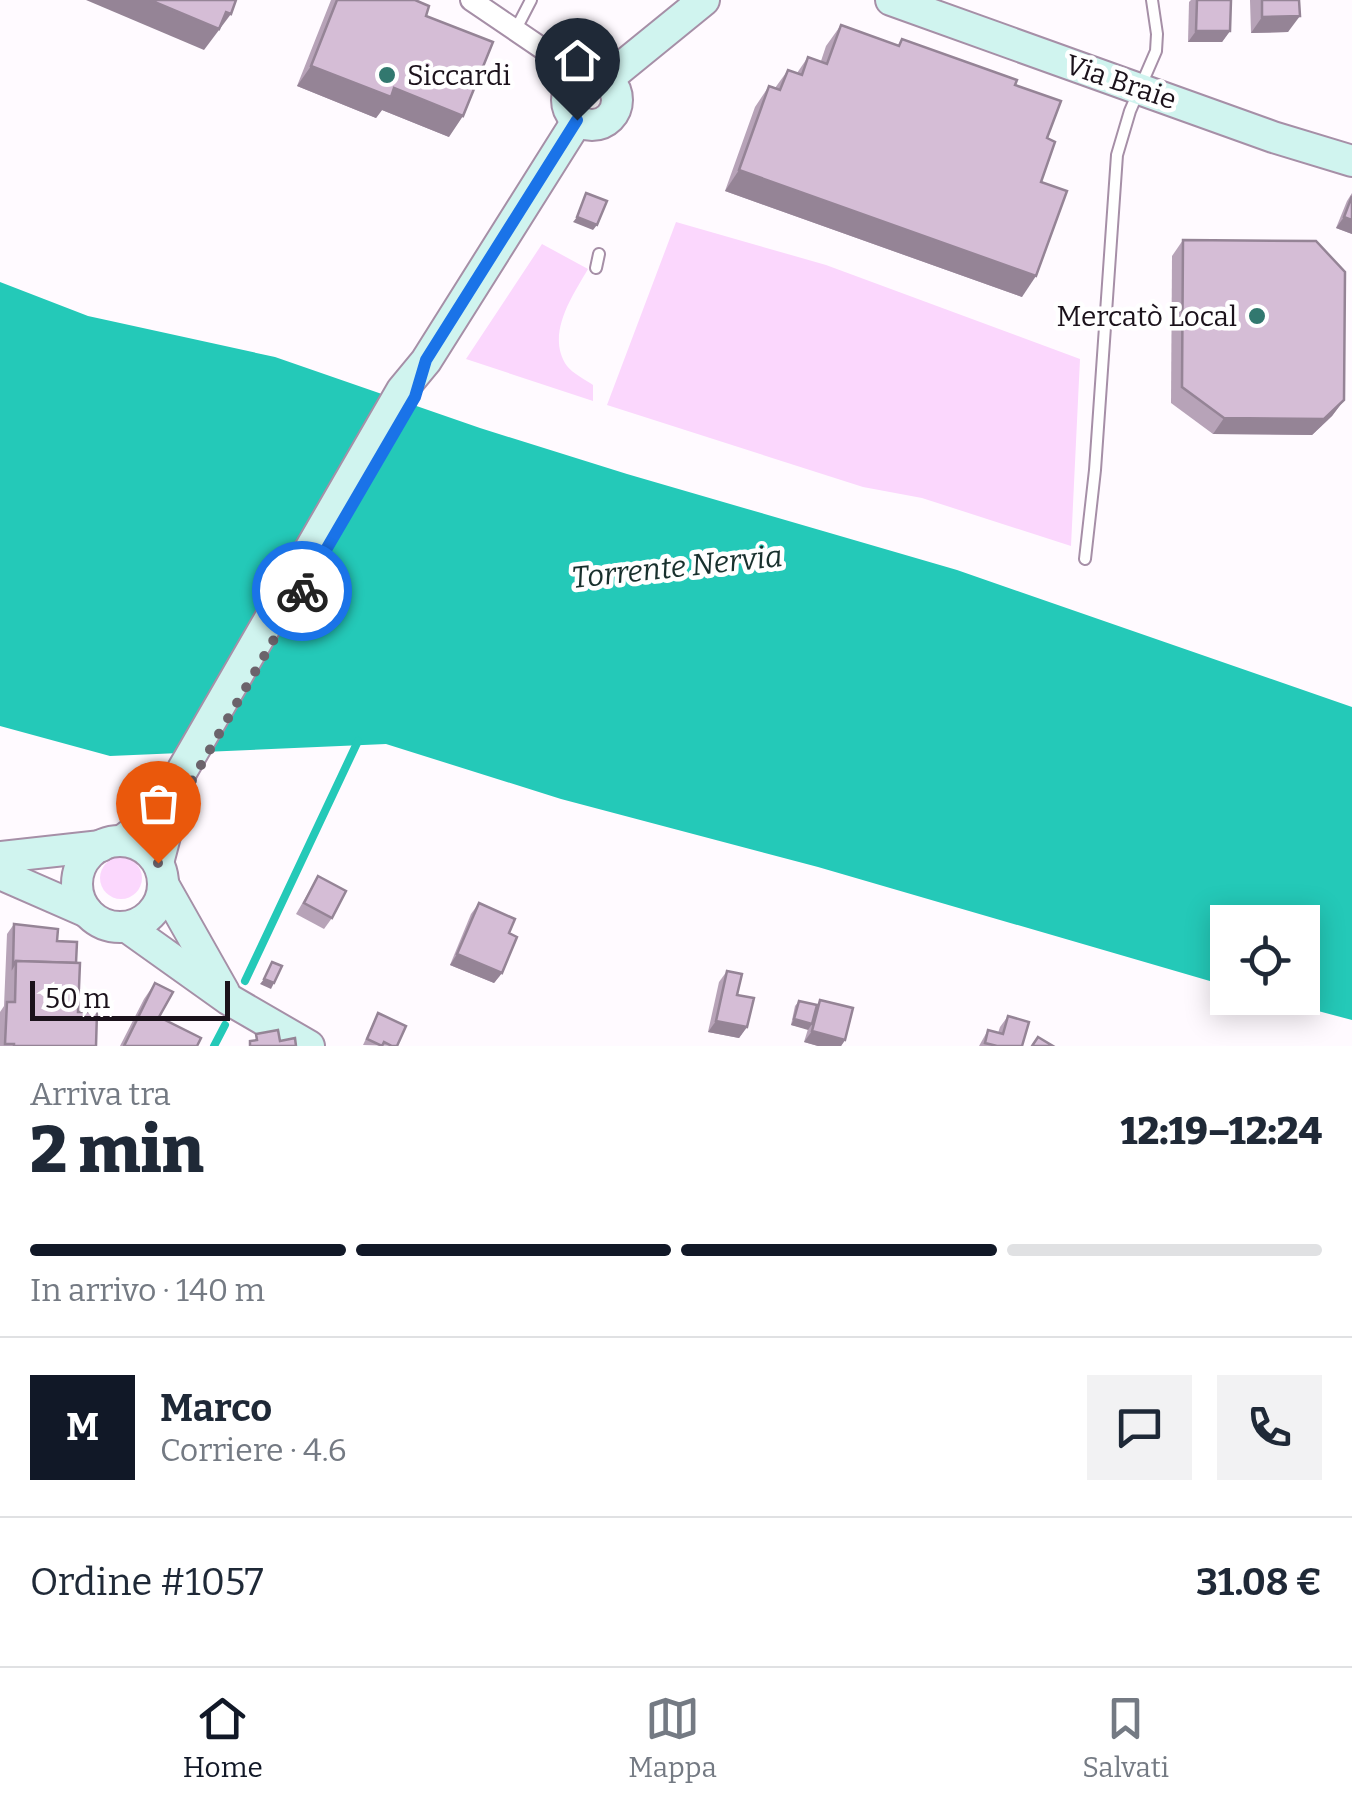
<!DOCTYPE html>
<html lang="it">
<head>
<meta charset="utf-8">
<style>
  body { margin:0; font-family:Bitter,serif; background:#f2f2f3; color:#1f2937; height:100vh; display:flex; flex-direction:column; font-size:38px; white-space:nowrap }
  * { box-sizing:border-box; margin:0 }
  p { font-size:32px; color:#747a83 }
  .icon { flex:none; width:55px; height:55px; fill:none; stroke:currentColor; stroke-width:2; stroke-linecap:round; stroke-linejoin:round }
  .map { position:relative; height:1046px; overflow:hidden }
  .drawer { display:flex; flex-direction:column; background:#fff; flex:1 }
  .drawer>* { flex:none }
  .tools { position:absolute; left:1210px; top:905px; display:grid; gap:20px }
  .tools a { display:grid; place-items:center; width:110px; height:110px; border-radius:0px; background:#fff; box-shadow:0 5px 25px #0003; font-size:50px }
  .scale { position:absolute; left:30px; bottom:25px; width:200px; box-sizing:border-box; padding-left:10px; border:5px solid #1b121b; border-top:0; font-size:28px; line-height:35px; white-space:nowrap; color:#1b121b; -webkit-text-stroke:8px #fff; paint-order:stroke }
  .pin { position:absolute; display:grid; place-items:center; width:85px; height:85px; color:#fff; margin:-102px -42px; border-radius:50% 50% 50% 0; rotate:-45deg; box-shadow:0 0 10px #0007 }
  .pin .icon { rotate:45deg }
  .courier { position:absolute; display:grid; place-items:center; width:100px; height:100px; margin:-50px; border:8px solid #1a73e8; border-radius:50%; background:#fff; color:#222; box-shadow:0 2px 12px #0007 }
  .headline em { font-style:normal; font-weight:800 }
  .headline div { display:flex; flex-direction:column-reverse }
  .headline { display:flex; align-items:center; justify-content:space-between; height:170px; padding:0 30px }
  h1 { font-size:65px; font-weight:800; line-height:75px }
  .bar { display:grid; grid-template-columns:repeat(4,1fr); gap:15px 10px; align-content:center; height:120px; padding:0 30px }
  .bar i { height:12px; border-radius:8px; background:#e0e1e3 }
  .bar .active { background:#111827 }
  .bar p { grid-column:span 4 }
  .line { display:flex; align-items:center; gap:25px; padding:0 30px; border-top:2px solid #e0e1e3 }
  .line div { flex:1 }
  .round { display:grid; place-items:center; flex:none; width:105px; height:105px; border-radius:0px; background:#f2f2f3 }
  .menu { display:flex; justify-content:space-around; align-items:center; height:140px; border-top:2px solid #e0e1e3; background:#fff; font-size:28px; color:#747a83 }
  .menu a { display:grid; justify-items:center; gap:5px }
  .menu .active { color:#111827 }
  .map>svg:first-child { display:block }
  .green { fill:#fbd7fd }
  .water { fill:#24c9b8 }
  .lines { fill:none; stroke-linecap:round; stroke-linejoin:round }
  .stream { stroke:#24c9b8; stroke-width:8 }
  .lane-casing { stroke:#a68fa7; stroke-width:14 }
  .street-casing { stroke:#a68fa7; stroke-width:24 }
  .secondary-casing { stroke:#a68fa7; stroke-width:34 }
  .lane { stroke:#fff; stroke-width:10 }
  .street { stroke:#fff; stroke-width:20 }
  .secondary { stroke:#d0f4ef; stroke-width:30 }
  .wall { fill:#b7a3b8 }
  .shaded-wall { fill:#958496 }
  .building { fill:#d5bdd6; stroke:#958496; stroke-width:2.5 }
  .done { stroke:#6b636b; stroke-width:10; stroke-dasharray:0 18 }
  .route { stroke:#1a73e8; stroke-width:12 }
  .poi-dot { fill:#32786f; stroke:#fff; stroke-width:4 }
  .labels { text-anchor:middle; dominant-baseline:central; stroke-width:9; stroke-linejoin:round; paint-order:stroke }
  .poi-label { font-size:28px; fill:#1b121b; stroke:#fff; text-anchor:start }
  .street-label { font-size:28px; fill:#1b121b; stroke:#fff }
  .water-label { font-size:30px; font-style:italic; fill:#18302d; stroke:#fff }
</style>
</head>
<body>
<div class="map">
<svg width="1352" height="1046" viewBox="0 0 1352 1046">
  <rect width="100%" height="100%" fill="#fffaff"/>
  <!-- green -->
  <g class="green">
    <path d="M676,222L826,265L1080,359L1071,546L922,498L863,487L607,405Z"/>
    <path d="M542,244L588,269C573,295 545,335 567,366C572,373 586,380 593,385V401L466,359Z"/>
    <circle cx="121" cy="878" r="21"/>
  </g>
  <!-- water -->
  <path class="water" d="M0,282L88,316L275,357L480,428L627,474L957,570L1352,707V1020L1269,998H1302V922H1228L1227,986L818,867L561,799L386,744L110,756L0,726Z"/>
  <g class="lines">
    <!-- stream -->
    <g class="stream">
      <path d="M245,981L358,741"/>
      <path d="M214,1046L225,1025"/>
    </g>
    <defs>
      <g id="lane">
        <path d="M516,29L531,0"/>
        <path d="M596,268L599,254"/>
        <path d="M1085,559L1095,470L1117,155L1130,111L1156,51L1157,34L1152,0"/>
      </g>
      <path id="street" d="M471,0L546,51L574,82"/>
      <g id="secondary">
        <path d="M891,0L1273,137L1352,161"/>
        <circle cx="592" cy="100" r="25"/>
        <path d="M607,79L704,0"/>
        <path d="M122,841L157,814L402,390L426,361L577,121"/>
        <circle cx="120" cy="884" r="43"/>
        <path d="M0,857L101,846"/>
        <path d="M158,863L169,821L181,799"/>
        <path d="M0,874L87,912"/>
        <path d="M163,884L224,992"/>
        <path d="M127,927L228,999L309,1046"/>
      </g>
    </defs>
    <!-- lane casing -->
    <use href="#lane" class="lane-casing"/>
    <!-- street casing -->
    <use href="#street" class="street-casing"/>
    <!-- secondary casing -->
    <use href="#secondary" class="secondary-casing"/>
    <!-- lane -->
    <use href="#lane" class="lane"/>
    <!-- street -->
    <use href="#street" class="street"/>
    <!-- secondary -->
    <use href="#secondary" class="secondary"/>
  </g>
  <!-- wall -->
  <g class="wall">
    <path d="M331,0H415L426,16L449,137L382,110L376,118L297,86Z"/>
    <path d="M1191,0H1231L1230,31L1222,42H1188L1189,2Z"/>
    <path d="M1250,0H1299L1288,32L1251,33Z"/>
    <path d="M841,25L898,46L902,39L1015,85L1047,138L1022,297L725,191L755,107L769,86L775,88L788,70L797,73L808,57L821,61L826,46Z"/>
    <path d="M1352,193V234L1336,228L1347,201Z"/>
    <path d="M1183,240L1344,400L1332,416L1312,435L1213,434L1171,403L1172,256Z"/>
    <path d="M318,876L332,918L324,929L296,914Z"/>
    <path d="M479,903L502,973L494,983L450,965L471,914Z"/>
    <path d="M14,924L57,941L76,963L78,1012L96,1046H0V1012L4,1006L7,934Z"/>
    <path d="M727,971L737,995L747,1027L739,1038L708,1032L719,982Z"/>
    <path d="M155,983L159,1017L197,1046H120L144,999Z"/>
    <path d="M820,1000L845,1040L841,1046H818L804,1042L808,1029L791,1025L795,1006L799,1001L817,1005Z"/>
    <path d="M378,1013L397,1046L363,1045Z"/>
    <path d="M1008,1016L1022,1046H979L988,1030L998,1033L1000,1027Z"/>
  </g>
  <!-- shaded-wall -->
  <g class="shaded-wall">
    <path d="M86,0H150L231,14L204,50Z"/>
    <path d="M1300,16L1288,32L1251,33L1262,17Z"/>
    <path d="M1196,31H1230L1222,42H1188Z"/>
    <path d="M311,66L394,88L463,116L449,137L382,110L376,118L297,86Z"/>
    <path d="M739,170L1036,276L1022,297L725,191Z"/>
    <path d="M577,217L597,225L593,230L573,222Z"/>
    <path d="M1344,217L1352,220V234L1336,228Z"/>
    <path d="M1344,400L1332,416L1312,435L1213,434L1224,418Z"/>
    <path d="M457,954L502,973L494,983L450,965Z"/>
    <path d="M264,979L274,983L271,989L260,984Z"/>
    <path d="M794,1019L812,1024L808,1030L791,1025Z"/>
    <path d="M716,1021L747,1027L739,1038L708,1032Z"/>
    <path d="M812,1031L845,1040L841,1046H818L804,1042Z"/>
  </g>
  <!-- building -->
  <g class="building">
    <path d="M150,0H236L231,14L226,12L219,29Z"/>
    <path d="M337,0H415L429,6L426,16L493,42L463,116L394,88L391,97L311,66Z"/>
    <path d="M1197,0H1231L1230,31H1196Z"/>
    <path d="M1262,0H1299L1300,16L1262,17Z"/>
    <path d="M841,25L899,46L902,39L1017,80L1015,85L1061,101L1047,138L1055,142L1041,182L1067,191L1036,276L739,170L769,86L780,90L788,70L802,75L808,57L827,64Z"/>
    <path d="M586,193L607,201L597,225L577,217Z"/>
    <path d="M1352,196V220L1344,217Z"/>
    <path d="M1183,240L1316,241L1345,272L1344,400L1324,419L1224,418L1182,387Z"/>
    <path d="M318,876L346,891L332,918L304,903Z"/>
    <path d="M479,903L515,919L509,933L517,937L502,973L457,954Z"/>
    <path d="M14,924L58,929L57,941L77,942L76,963L16,961L13,966Z"/>
    <path d="M16,961L80,963L78,1012H97L96,1046H14V1044H5L7,1002H15Z"/>
    <path d="M272,962L282,966L274,983L264,979Z"/>
    <path d="M727,971L742,974L737,995L754,998L747,1027L716,1021Z"/>
    <path d="M155,983L173,992L159,1017L201,1038L197,1046H124Z"/>
    <path d="M820,1000L853,1008L845,1040L812,1031Z"/>
    <path d="M799,1001L817,1005L812,1024L794,1019Z"/>
    <path d="M378,1013L406,1026L397,1046H392L384,1042L382,1046L367,1039Z"/>
    <path d="M1008,1016L1029,1022L1022,1046H997L985,1043L988,1030L1003,1034Z"/>
    <path d="M278,1030L280,1041L295,1038L296,1046H250V1041L257,1040L256,1034Z"/>
    <path d="M1038,1037L1053,1046H1032Z"/>
  </g>
  <g class="lines">
    <!-- done -->
    <path class="done" d="M158,863L169,820L302,591"/>
    <!-- route -->
    <path class="route" d="M302,591L415,397L426,360L577,120"/>
  </g>
  <!-- markers -->
  <g class="poi-dot">
    <circle cx="387" cy="75" r="10"/>
    <circle cx="1257" cy="316" r="10"/>
  </g>
  <g class="labels">
    <!-- poi labels -->
    <g class="poi-label">
      <text x="407" y="75">Siccardi</text>
      <text x="1237" y="316" text-anchor="end">Mercatò Local</text>
    </g>
    <!-- street labels -->
    <g class="street-label">
      <text transform="translate(1121 82) rotate(19)">Via Braie</text>
    </g>
    <!-- water labels -->
    <g class="water-label">
      <text transform="translate(677 567) rotate(-6)">Torrente Nervia</text>
    </g>
  </g>
</svg>
<div class="tools">
<a><svg class="icon" aria-label="locate" viewBox="0 0 24 24"><circle cx="12" cy="12" r="6"/><path d="M12 2v4M12 18v4M2 12h4M18 12h4"/></svg></a>
</div>
<div class="scale">50 m</div>
<div class="pin" style="left:158px;top:863px;background:#ea580c"><svg class="icon" aria-label="bag" viewBox="0 0 24 24"><path d="M5 8h14l-1 12H6zM9 8a3 3 0 0 1 6 0"/></svg></div>
<div class="pin" style="left:577px;top:120px;background:#1f2937"><svg class="icon" aria-label="home" viewBox="0 0 24 24"><path d="M3 11l9-7 9 7M6 9v11h12V9"/></svg></div>
<div class="courier" style="left:302px;top:591px"><svg class="icon" aria-label="bike" viewBox="0 0 24 24"><circle cx="6" cy="16" r="4"/><circle cx="18" cy="16" r="4"/><path d="M6 16l4-8h5l3 8M10 8l3 8H6M13 5h3"/></svg></div>
</div>
<section class="drawer">
<div class="headline"><div><h1>2 min</h1><p>Arriva tra</p></div><em>12:19–12:24</em></div>
<div class="bar"><i class="active"></i><i class="active"></i><i class="active"></i><i></i><p>In arrivo · 140 m</p></div>
<div class="line" style="height:180px"><b class="round" style="background:#111827;color:#fff">M</b><div><b>Marco</b><p>Corriere · 4.6</p></div><a class="round"><svg class="icon" aria-label="chat" viewBox="0 0 24 24"><path d="M4 5h16v11H9l-5 4z"/></svg></a><a class="round"><svg class="icon" aria-label="phone" viewBox="0 0 24 24"><path d="M5 4h4l2 5-3 2q2 4 5 5l2-3 5 2v4C11 20 4 13 5 4z"/></svg></a></div>
<div class="line" style="height:130px"><div>Ordine #1057</div><b>31.08 €</b></div>
</section>
<nav class="menu">
<a class="active"><svg class="icon" aria-label="home" viewBox="0 0 24 24"><path d="M3 11l9-7 9 7M6 9v11h12V9"/></svg>Home</a>
<a><svg class="icon" aria-label="map" viewBox="0 0 24 24"><path d="M3 6l6-2 6 2 6-2v14l-6 2-6-2-6 2zM9 4v14M15 6v14"/></svg>Mappa</a>
<a><svg class="icon" aria-label="saved" viewBox="0 0 24 24"><path d="M7 4h10v16l-5-4-5 4z"/></svg>Salvati</a>
</nav>
</body>
</html>
